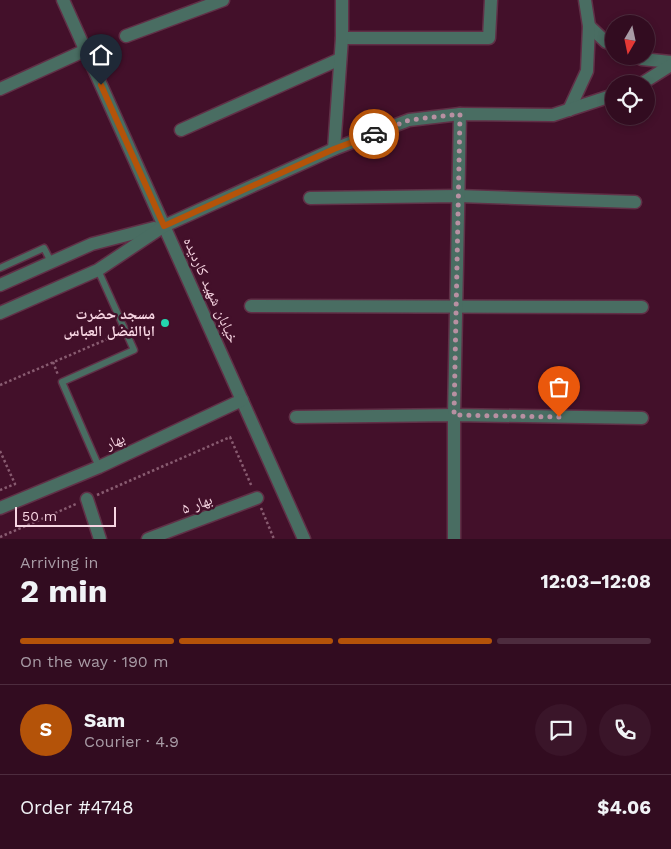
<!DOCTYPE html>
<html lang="en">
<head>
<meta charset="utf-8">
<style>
  body { margin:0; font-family:"Work Sans","Noto Naskh Arabic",sans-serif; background:#3a1529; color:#f1f3f6; height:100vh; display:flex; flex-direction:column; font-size:19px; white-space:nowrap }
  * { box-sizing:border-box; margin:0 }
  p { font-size:16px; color:#a89ba5 }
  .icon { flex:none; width:28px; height:28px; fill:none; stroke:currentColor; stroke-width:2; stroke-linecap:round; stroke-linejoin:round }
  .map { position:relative; height:539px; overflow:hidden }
  .side { display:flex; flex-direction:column; background:#320c20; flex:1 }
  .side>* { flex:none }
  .needle { width:32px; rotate:189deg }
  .buttons { position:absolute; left:605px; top:15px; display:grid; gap:10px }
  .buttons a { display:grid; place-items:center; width:50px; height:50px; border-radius:50%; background:#320c20; box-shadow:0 2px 8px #0003,0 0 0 1px #4d2c3e; font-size:25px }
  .scale { position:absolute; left:15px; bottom:12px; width:101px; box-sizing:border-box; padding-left:5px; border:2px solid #f7d5e2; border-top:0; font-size:14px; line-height:18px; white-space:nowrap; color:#f7d5e2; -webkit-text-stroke:4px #43102a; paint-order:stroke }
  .pin { position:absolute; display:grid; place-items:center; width:42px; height:42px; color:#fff; margin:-51px -21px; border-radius:50% 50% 50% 0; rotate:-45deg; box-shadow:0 0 5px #0007 }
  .pin .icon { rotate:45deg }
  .courier { position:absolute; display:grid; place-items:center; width:50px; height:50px; margin:-25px; border:4px solid #b45309; border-radius:50%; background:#fff; color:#222; box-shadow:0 1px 6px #0007 }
  .head em { font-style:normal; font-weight:700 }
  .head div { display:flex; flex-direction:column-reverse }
  .head { display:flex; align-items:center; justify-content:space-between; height:85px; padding:0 20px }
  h1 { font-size:32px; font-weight:700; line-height:38px }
  .bar { display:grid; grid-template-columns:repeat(4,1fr); gap:8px 5px; align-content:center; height:60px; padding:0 20px }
  .bar i { height:6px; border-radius:4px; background:#4d2c3e }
  .bar .on { background:#b45309 }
  .bar p { grid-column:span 4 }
  .line { display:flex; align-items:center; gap:12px; padding:0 20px; border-top:1px solid #4d2c3e }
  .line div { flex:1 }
  .round { display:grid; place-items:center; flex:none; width:52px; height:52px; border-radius:26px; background:#3a1529 }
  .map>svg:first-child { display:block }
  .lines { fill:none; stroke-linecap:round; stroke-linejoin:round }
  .service-casing { stroke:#603047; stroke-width:9 }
  .minor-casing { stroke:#603047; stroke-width:15 }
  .path { stroke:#885b70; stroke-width:2.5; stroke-dasharray:2.5 2.5; stroke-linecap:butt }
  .service { stroke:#496d62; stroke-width:6 }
  .minor { stroke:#496d62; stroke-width:12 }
  .done { stroke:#b890a2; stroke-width:5; stroke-dasharray:0 9 }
  .route { stroke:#b45309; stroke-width:6 }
  .poi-dot { fill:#24d5ae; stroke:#43102a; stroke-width:2 }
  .labels { text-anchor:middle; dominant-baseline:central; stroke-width:5; stroke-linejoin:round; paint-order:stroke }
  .street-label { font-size:15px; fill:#f7d5e2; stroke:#43102a }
  .poi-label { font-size:15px; font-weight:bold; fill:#f7d5e2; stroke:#43102a; text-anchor:end }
</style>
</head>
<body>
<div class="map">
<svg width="671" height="539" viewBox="0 0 671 539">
  <rect width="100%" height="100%" fill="#43102a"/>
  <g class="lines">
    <defs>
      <g id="service">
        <path d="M0,268L44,248L51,262"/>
        <path d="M98,270L134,350L62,382L99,467"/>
      </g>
      <g id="minor">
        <path d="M63,0L304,539"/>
        <path d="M589,26L606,42L614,45"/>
        <path d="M126,36L223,0"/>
        <path d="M342,38H489L491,0"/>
        <path d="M636,56L642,59L671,62"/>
        <path d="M641,84L671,65"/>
        <path d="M0,89L86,50"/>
        <path d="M569,110L587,71L589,26L585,0"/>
        <path d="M181,130L340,59"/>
        <path d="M334,149L342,38V0"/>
        <path d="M310,198L458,196L635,202"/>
        <path d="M0,285L92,244L154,228"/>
        <path d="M251,306L642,307"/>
        <path d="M0,313L98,270L164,226L334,149L409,120L460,114L553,115L614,95"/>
        <path d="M296,417L454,415L642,418"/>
        <path d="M87,499L100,539"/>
        <path d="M0,508L99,467L242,400"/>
        <path d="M148,539L257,498"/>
        <path d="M454,539V415L460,114"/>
      </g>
    </defs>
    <!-- service casing -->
    <use href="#service" class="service-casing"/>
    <!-- minor casing -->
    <use href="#minor" class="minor-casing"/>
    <!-- path -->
    <g class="path">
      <path d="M53,362L58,375"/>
      <path d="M0,385L117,335"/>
      <path d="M0,451L15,484L0,490"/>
      <path d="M97,495L230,437L252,487"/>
      <path d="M261,508L274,539"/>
      <path d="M0,537L76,504"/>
    </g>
    <!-- service -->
    <use href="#service" class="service"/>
    <!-- minor -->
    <use href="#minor" class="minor"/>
  </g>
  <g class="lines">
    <!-- done -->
    <path class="done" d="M374,134L409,120L460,114L454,415L559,417"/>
    <!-- route -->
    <path class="route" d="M101,85L164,226L334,149L374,134"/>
  </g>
  <!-- markers -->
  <circle class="poi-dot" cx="165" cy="323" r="5"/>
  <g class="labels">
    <!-- street labels -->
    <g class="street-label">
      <text transform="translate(211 290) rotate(66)">خیابان شهید کاردیده</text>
      <text transform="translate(115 441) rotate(-25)">بهار</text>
      <text transform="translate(197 504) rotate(-20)">بهار ۵</text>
    </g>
    <!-- poi labels -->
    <g class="poi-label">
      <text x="155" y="314">مسجد حضرت<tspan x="155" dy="17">اباالفضل العباس</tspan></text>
    </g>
  </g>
</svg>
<div class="buttons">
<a><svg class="needle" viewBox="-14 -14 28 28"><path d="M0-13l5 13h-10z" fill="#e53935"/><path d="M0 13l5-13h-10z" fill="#a89ba5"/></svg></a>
<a><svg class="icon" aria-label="locate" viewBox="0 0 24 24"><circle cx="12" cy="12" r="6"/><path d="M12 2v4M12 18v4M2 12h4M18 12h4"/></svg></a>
</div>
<div class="scale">50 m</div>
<div class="pin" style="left:559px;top:417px;background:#ea580c"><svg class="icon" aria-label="bag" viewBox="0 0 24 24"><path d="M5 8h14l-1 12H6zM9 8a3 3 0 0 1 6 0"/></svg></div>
<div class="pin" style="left:101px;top:85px;background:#1f2937"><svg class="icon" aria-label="home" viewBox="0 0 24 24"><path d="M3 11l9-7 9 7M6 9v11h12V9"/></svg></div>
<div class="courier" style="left:374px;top:134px"><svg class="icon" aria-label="car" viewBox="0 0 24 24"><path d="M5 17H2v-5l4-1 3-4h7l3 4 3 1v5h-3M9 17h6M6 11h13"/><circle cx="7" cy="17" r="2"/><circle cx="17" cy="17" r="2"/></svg></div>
</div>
<section class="side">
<div class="head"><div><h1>2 min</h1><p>Arriving in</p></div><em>12:03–12:08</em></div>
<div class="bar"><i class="on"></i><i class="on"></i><i class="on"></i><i></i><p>On the way · 190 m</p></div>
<div class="line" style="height:90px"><b class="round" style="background:#b45309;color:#fff">S</b><div><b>Sam</b><p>Courier · 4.9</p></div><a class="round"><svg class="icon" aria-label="chat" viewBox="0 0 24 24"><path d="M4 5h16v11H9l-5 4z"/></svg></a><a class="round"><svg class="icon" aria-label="phone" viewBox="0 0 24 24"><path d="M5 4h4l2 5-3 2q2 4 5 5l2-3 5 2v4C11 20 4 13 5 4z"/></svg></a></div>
<div class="line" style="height:65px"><div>Order #4748</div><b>$4.06</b></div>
</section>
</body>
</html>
